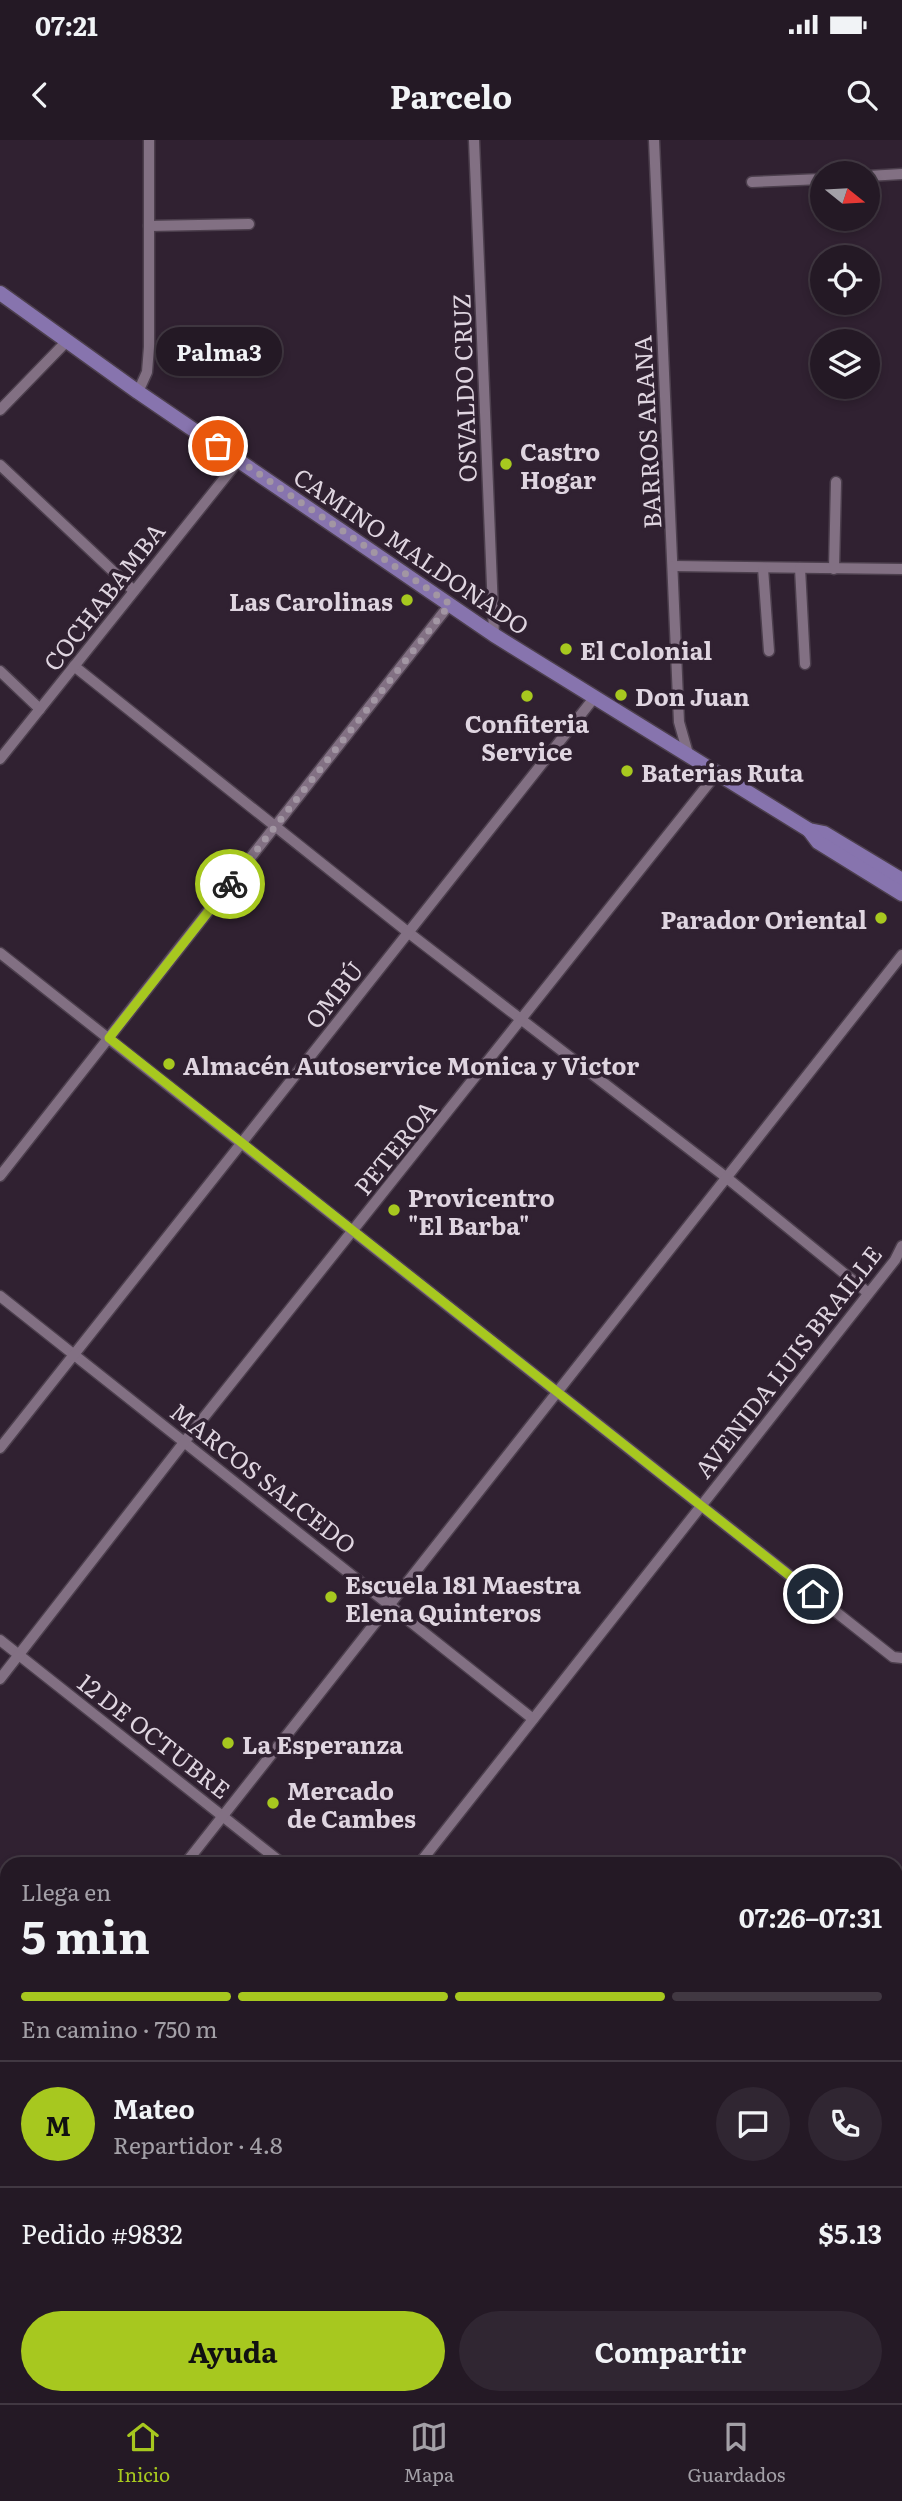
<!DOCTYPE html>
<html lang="es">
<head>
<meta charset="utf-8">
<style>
  body { margin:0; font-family:Literata,serif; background:#302632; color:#f1f3f6; height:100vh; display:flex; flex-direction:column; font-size:26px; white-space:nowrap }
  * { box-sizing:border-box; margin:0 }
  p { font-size:23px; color:#a3a0a7 }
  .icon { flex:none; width:38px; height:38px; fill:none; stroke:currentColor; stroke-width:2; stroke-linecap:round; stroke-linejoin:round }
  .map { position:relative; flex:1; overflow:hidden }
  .side { position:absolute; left:0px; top:1717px; width:903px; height:548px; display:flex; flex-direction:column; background:#241925; border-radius:21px 21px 0 0; box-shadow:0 4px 10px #0003,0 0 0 2px #413842 }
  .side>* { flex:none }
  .needle { width:46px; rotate:108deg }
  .fabs { position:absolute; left:810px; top:21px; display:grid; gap:14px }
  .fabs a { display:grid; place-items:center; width:70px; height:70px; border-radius:50%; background:#241925; box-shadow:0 4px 10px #0003,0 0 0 2px #413842; font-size:35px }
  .pin { position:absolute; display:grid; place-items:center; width:60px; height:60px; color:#fff; margin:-30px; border:4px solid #fff; border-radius:50%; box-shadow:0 2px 7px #0007 }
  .courier { position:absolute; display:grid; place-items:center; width:70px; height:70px; margin:-35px; border:5px solid #a7c81f; border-radius:50%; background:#fff; color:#222; box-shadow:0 2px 9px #0007 }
  .bubble { position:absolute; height:49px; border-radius:24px; background:#241925; box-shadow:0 4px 10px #0003,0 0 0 2px #413842; font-size:23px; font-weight:700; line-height:49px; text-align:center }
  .summary em { font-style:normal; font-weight:700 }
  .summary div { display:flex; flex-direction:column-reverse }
  .summary { display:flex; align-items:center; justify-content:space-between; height:119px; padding:0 21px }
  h1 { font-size:46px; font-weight:700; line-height:52px }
  .bar { display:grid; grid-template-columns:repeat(4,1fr); gap:10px 7px; align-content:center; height:84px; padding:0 21px }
  .bar i { height:9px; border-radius:5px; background:#413842 }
  .bar .on { background:#a7c81f }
  .bar p { grid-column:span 4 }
  .line { display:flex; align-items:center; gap:18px; padding:0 21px; border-top:2px solid #413842 }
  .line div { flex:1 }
  .round { display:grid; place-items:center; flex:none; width:74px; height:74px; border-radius:37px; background:#302632 }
  .action { display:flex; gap:14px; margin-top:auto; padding:14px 21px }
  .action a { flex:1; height:80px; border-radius:42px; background:#a7c81f; color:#111; font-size:28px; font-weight:700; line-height:80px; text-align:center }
  .action a+a { background:#302632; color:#f1f3f6 }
  .status { display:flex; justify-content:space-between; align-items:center; height:49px; padding:0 35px; background:#241925; direction:ltr }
  .status svg { height:19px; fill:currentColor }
  header { display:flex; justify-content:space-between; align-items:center; height:91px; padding:0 21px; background:#241925; font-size:32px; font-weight:700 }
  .dock { display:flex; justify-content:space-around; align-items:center; height:98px; border-top:2px solid #413842; background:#241925; font-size:19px; color:#a3a0a7 }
  .dock a { display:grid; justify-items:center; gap:4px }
  .dock .on { color:#a7c81f }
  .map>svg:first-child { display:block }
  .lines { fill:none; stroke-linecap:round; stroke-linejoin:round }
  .stream { stroke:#434b74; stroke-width:2.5 }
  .minor-casing { stroke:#4c3f4d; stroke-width:13 }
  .major-casing { stroke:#4c3f4d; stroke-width:17 }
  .minor { stroke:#827083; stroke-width:10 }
  .major { stroke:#8774ae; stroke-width:14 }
  .done { stroke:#a296a3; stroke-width:7; stroke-dasharray:0 12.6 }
  .route { stroke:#a7c81f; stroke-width:9 }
  .poi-dot { fill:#a7c81f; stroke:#302131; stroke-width:2.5 }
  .labels { text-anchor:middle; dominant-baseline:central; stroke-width:7; stroke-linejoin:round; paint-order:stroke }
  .street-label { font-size:24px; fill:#dfd5e0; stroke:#302131 }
  .poi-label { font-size:24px; font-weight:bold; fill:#dfd5e0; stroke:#302131; text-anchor:start }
</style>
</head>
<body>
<div class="status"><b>07:21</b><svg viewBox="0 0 49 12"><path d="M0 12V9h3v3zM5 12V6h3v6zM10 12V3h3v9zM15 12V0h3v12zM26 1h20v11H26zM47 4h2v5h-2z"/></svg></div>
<header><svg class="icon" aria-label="back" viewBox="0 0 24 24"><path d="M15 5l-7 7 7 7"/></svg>Parcelo<svg class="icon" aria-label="search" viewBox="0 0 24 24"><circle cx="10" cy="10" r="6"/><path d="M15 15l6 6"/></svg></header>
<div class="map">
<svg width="902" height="2263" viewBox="0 0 902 2263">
  <rect width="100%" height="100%" fill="#302131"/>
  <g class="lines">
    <!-- stream -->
    <path class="stream" d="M896,2234L902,2241"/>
    <defs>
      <g id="minor">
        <path d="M474,0L494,495"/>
        <path d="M654,0L679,582L689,617"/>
        <path d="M868,36L902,34"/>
        <path d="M752,42L822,39"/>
        <path d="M149,86L249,84"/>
        <path d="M138,252L147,232L149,207V0"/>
        <path d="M0,270L66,202"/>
        <path d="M0,325L133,450"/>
        <path d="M673,426L902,429"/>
        <path d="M763,428L769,511"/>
        <path d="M800,428L805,524"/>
        <path d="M834,429L836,342"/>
        <path d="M74,526L409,793L727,1038L867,1152"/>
        <path d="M0,531L40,569"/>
        <path d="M0,619L239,320"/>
        <path d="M0,813L893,1517L902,1518"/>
        <path d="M0,1036L450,464"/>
        <path d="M0,1156L533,1579"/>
        <path d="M0,1308L594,558"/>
        <path d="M0,1500L283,1724"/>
        <path d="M0,1539L185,1301L717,633"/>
        <path d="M185,1724L902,815"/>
        <path d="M419,1724L895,1120L902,1106"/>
        <path d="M896,1796L902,1801"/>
        <path d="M0,1838L7,1843"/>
        <path d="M896,1922L902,1914"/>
        <path d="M0,1959L7,1949"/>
        <path d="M896,2009L902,2016"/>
        <path d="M0,2065L7,2070"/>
        <path d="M896,2116L902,2109"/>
        <path d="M896,2191L902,2198"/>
        <path d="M0,2252L7,2243"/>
        <path d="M248,2258L255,2263"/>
        <path d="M545,2258L552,2263"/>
        <path d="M260,2263L264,2258"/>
        <path d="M368,2263L372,2258"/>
        <path d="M470,2263L474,2258"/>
        <path d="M754,2263L762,2258"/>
      </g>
      <g id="major">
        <path d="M0,153L138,252L494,495L809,690L824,693L902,740"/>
        <path d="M809,690L818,702L902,754"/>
      </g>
    </defs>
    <!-- minor casing -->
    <use href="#minor" class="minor-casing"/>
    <!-- major casing -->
    <use href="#major" class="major-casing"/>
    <!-- minor -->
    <use href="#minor" class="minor"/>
    <!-- major -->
    <use href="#major" class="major"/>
  </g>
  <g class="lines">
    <!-- done -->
    <path class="done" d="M218,306L450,464L230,744"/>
    <!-- route -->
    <path class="route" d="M230,744L109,898L813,1454"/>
  </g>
  <!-- markers -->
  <g class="poi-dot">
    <circle cx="506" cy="324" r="7"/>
    <circle cx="407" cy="460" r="7"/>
    <circle cx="566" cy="509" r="7"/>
    <circle cx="621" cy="555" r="7"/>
    <circle cx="527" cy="556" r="7"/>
    <circle cx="627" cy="631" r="7"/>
    <circle cx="881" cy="778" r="7"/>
    <circle cx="169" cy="924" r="7"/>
    <circle cx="394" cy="1070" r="7"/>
    <circle cx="331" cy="1457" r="7"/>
    <circle cx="228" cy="1603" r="7"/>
    <circle cx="273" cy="1663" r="7"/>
  </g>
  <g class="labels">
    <!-- street labels -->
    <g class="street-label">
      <text transform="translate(463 248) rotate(-92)">OSVALDO CRUZ</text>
      <text transform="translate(646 292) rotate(-93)">BARROS ARANA</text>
      <text transform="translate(412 410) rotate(34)">CAMINO MALDONADO</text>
      <text transform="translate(103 456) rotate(-52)">COCHABAMBA</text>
      <text transform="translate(333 854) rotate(-52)">OMBÚ</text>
      <text transform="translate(394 1007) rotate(-51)">PETEROA</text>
      <text transform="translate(787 1221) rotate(-52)">AVENIDA LUIS BRAILLE</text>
      <text transform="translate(264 1337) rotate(38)">MARCOS SALCEDO</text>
      <text transform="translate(155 1595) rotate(38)">12 DE OCTUBRE</text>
    </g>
    <!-- poi labels -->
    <g class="poi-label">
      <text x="520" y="310">Castro<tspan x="520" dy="28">Hogar</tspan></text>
      <text x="393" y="460" text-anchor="end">Las Carolinas</text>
      <text x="580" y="509">El Colonial</text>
      <text x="635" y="555">Don Juan</text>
      <text x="527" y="582" text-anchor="middle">Confiteria<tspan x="527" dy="28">Service</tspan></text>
      <text x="641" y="631">Baterias Ruta</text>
      <text x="867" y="778" text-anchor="end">Parador Oriental</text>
      <text x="183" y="924">Almacén Autoservice Monica y Victor</text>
      <text x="408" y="1056">Provicentro<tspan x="408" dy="28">"El Barba"</tspan></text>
      <text x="345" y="1443">Escuela 181 Maestra<tspan x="345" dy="28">Elena Quinteros</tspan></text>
      <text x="242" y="1603">La Esperanza</text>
      <text x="287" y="1649">Mercado<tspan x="287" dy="28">de Cambes</tspan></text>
    </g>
  </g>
</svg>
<div class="fabs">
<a><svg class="needle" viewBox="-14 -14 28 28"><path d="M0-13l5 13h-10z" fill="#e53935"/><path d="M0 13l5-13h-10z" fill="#a3a0a7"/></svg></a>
<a><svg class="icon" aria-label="locate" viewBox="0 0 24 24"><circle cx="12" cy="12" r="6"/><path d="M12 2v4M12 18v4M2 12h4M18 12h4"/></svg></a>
<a><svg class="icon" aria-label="layers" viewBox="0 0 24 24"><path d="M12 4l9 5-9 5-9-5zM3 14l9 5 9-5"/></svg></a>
</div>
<div class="pin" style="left:218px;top:306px;background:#ea580c"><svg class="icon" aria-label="bag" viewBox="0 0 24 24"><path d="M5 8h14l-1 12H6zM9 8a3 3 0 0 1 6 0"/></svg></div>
<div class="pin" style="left:813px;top:1454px;background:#1f2937"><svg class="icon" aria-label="home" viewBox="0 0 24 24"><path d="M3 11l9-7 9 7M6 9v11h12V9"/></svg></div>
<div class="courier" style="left:230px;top:744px"><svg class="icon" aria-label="bike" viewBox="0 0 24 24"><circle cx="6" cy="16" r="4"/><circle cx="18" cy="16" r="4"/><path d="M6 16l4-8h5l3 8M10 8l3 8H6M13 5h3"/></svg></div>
<div class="bubble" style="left:156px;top:187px;width:126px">Palma3</div>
<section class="side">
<div class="summary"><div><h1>5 min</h1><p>Llega en</p></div><em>07:26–07:31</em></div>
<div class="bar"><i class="on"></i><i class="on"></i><i class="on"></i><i></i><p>En camino · 750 m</p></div>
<div class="line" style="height:126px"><b class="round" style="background:#a7c81f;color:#111">M</b><div><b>Mateo</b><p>Repartidor · 4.8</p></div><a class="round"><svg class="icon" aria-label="chat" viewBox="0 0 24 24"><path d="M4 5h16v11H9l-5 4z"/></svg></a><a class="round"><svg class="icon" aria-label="phone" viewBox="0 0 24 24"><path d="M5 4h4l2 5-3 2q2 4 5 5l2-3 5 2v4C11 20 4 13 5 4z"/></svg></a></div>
<div class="line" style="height:91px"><div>Pedido #9832</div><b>$5.13</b></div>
<div class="action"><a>Ayuda</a><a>Compartir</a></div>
</section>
</div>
<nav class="dock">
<a class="on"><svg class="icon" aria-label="home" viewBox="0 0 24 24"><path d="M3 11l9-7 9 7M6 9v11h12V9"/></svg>Inicio</a>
<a><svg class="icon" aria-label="map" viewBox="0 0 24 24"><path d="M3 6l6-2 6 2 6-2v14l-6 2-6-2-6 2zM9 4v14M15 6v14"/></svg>Mapa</a>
<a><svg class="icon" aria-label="saved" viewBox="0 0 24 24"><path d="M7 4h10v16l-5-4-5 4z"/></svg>Guardados</a>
</nav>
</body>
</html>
